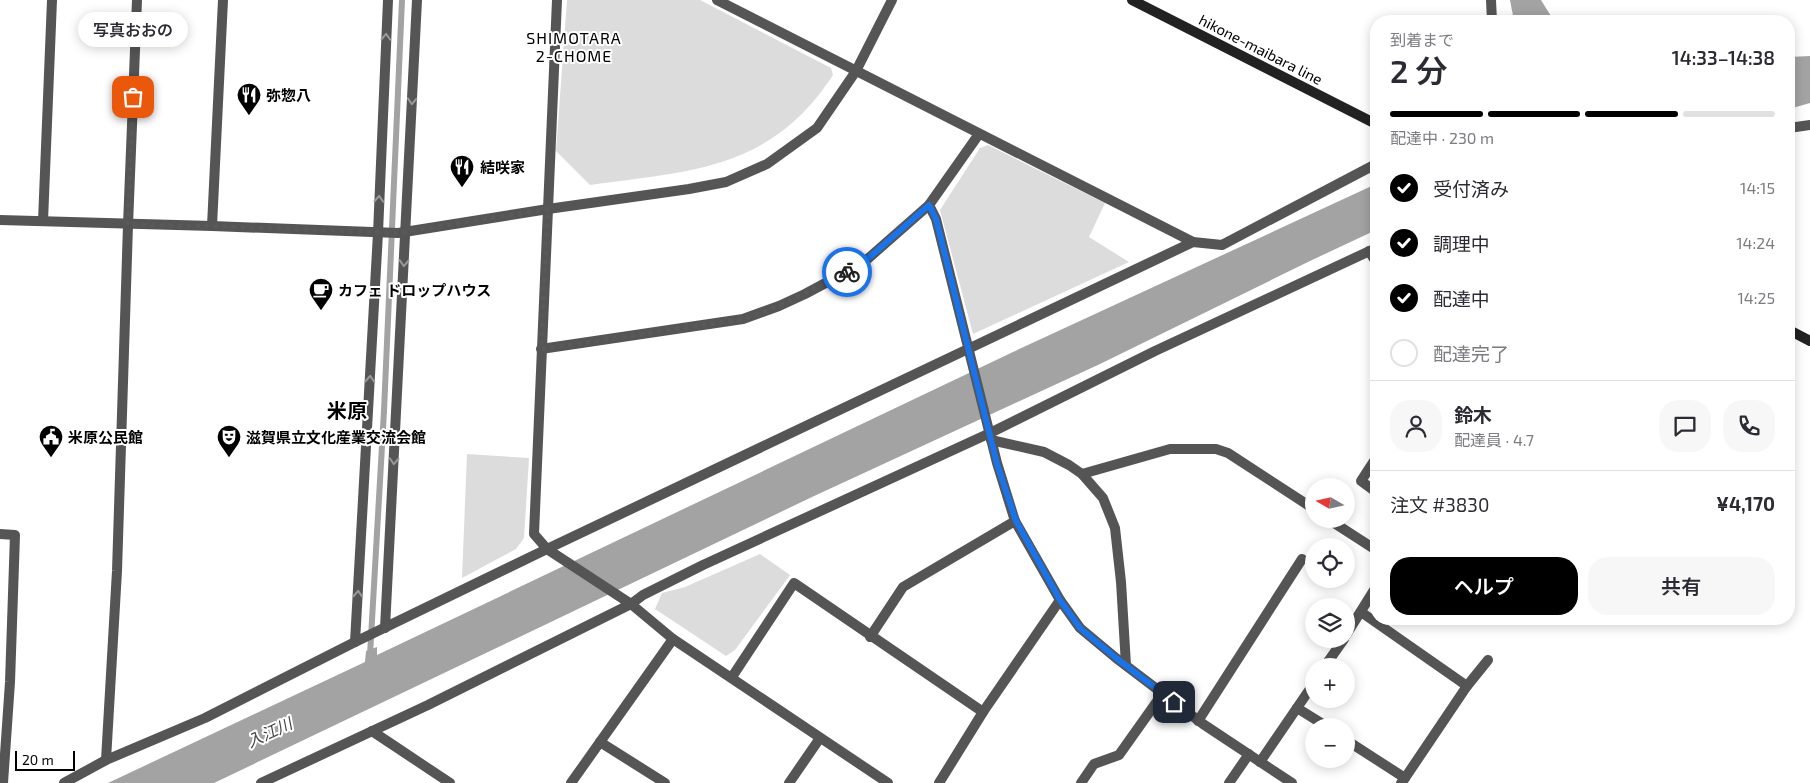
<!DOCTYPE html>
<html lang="ja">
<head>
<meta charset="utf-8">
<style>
  body { margin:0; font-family:"Exo 2","Noto Sans JP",sans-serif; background:#f7f7f7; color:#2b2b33; height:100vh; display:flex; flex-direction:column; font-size:19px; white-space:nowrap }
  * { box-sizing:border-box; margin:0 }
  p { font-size:16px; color:#7c7c81 }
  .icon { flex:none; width:28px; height:28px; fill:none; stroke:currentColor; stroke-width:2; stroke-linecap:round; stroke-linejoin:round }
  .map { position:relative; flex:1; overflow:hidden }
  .panel { position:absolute; left:1370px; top:15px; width:425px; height:610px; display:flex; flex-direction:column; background:#fff; border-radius:20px; box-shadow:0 2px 12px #0003 }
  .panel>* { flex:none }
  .needle { width:32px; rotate:279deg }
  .tools { position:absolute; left:1305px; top:478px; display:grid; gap:10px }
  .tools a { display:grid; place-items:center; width:50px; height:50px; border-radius:50%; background:#fff; box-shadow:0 2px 12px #0003; font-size:25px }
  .scale { position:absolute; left:15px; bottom:12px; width:60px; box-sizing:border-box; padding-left:5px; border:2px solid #000; border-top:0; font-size:14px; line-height:18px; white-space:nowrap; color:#000; -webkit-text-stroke:4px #fff; paint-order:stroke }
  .pin { position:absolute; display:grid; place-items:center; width:42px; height:42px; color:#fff; margin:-21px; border-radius:10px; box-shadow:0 2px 8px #0006 }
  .courier { position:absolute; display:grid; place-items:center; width:50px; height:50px; margin:-25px; border:4px solid #1a73e8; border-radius:50%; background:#fff; color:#222; box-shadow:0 1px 6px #0007 }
  .bubble { position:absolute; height:35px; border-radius:18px; background:#fff; box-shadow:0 2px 12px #0003; font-size:16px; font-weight:600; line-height:35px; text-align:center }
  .summary em { font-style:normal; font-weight:600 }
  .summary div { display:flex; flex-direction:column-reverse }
  .summary { display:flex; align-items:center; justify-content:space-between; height:85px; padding:0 20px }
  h1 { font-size:32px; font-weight:600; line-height:38px }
  .bar { display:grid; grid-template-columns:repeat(4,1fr); gap:8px 5px; align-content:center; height:60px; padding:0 20px }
  .bar i { height:6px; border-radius:4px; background:#e1e1e2 }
  .bar .current { background:#000 }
  .bar p { grid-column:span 4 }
  .line { display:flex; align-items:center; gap:12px; padding:0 20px; border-top:1px solid #e1e1e2 }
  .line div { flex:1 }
  .round { display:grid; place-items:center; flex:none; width:52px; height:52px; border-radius:20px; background:#f7f7f7 }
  ol { padding:0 20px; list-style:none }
  li { display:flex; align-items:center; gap:15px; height:55px }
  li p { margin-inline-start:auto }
  li .icon { padding:5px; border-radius:50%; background:#000; color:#fff; stroke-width:4 }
  li:last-child { color:#7c7c81 }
  li i { width:28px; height:28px; border:2px solid #e1e1e2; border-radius:50% }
  .button { display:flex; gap:10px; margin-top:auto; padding:10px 20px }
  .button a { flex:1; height:58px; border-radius:20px; background:#000; color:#fff; font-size:20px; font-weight:600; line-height:58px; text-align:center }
  .button a+a { background:#f7f7f7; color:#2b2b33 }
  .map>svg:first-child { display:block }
  .green { fill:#dcdcdc }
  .water { fill:#a3a3a3 }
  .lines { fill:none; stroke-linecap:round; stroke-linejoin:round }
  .stream { stroke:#a3a3a3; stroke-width:6 }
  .minor { stroke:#555; stroke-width:10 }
  .tertiary { stroke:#555; stroke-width:10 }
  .secondary { stroke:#222; stroke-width:10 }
  .oneway { stroke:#999 }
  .done { stroke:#595959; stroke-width:5; stroke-dasharray:0 9 }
  .route { stroke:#1a73e8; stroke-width:6 }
  .labels { text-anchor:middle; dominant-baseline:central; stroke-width:4; stroke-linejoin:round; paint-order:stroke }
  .street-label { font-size:15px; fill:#000; stroke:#fff }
  .poi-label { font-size:15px; font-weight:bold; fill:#000; stroke:#fff; text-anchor:start }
  .neighbourhood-label { font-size:16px; letter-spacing:1px; fill:#000; stroke:#fff }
  .water-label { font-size:16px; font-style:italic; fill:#444; stroke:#fff }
  .district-label { font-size:20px; font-weight:bold; fill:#000; stroke:#fff }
</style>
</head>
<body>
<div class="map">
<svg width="1810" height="783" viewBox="0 0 1810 783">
  <rect width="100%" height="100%" fill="#fff"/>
  <!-- green -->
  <g class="green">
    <path d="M567,0H700L831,68L833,75C771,170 692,171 590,185L556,151Z"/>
    <path d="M988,145L1105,203L1089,237L1129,262L973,334L940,210L980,148Z"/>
    <path d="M467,454L529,458L524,538L516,549L462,578Z"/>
    <path d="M760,554L790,575L735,650L726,656L655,609L662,593L685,587Z"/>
  </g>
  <!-- water -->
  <g class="water">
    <path d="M1510,0H1541L1554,21H1514Z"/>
    <path d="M1810,56V103L1789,109V57Z"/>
    <path d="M1376,184V230L1310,261L1100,364L812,497L214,783H108L365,662L366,651L377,647V655L1013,352Z"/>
  </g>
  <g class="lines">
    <!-- stream -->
    <path class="stream" d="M370,655L384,411L402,0"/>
    <!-- minor -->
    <g class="minor">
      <path d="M717,0L1193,242"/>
      <path d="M1491,0L1492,21"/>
      <path d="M1789,128L1810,125"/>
      <path d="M929,205L936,219L997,463L1015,521L1060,600L1080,628L1116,658L1203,724L1292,783"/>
      <path d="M43,221L52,0"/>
      <path d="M212,226L223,0"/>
      <path d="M1369,251L1376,262"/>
      <path d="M541,349L743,319L779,306L805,294L863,263L929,205L979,134"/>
      <path d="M991,440L1044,452L1069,465L1082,474L1103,498L1115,528L1121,582L1126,665"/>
      <path d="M1376,458L1361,481L1376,492"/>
      <path d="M1082,474L1170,449H1216L1228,453L1314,509"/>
      <path d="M1328,519L1376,550"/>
      <path d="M0,534L15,535L10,682L3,783"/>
      <path d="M1361,612L1467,686L1405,778"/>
      <path d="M385,628L417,0"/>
      <path d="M1346,635L1376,587"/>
      <path d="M870,637L903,587L1015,521"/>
      <path d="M355,642L378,233L388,0"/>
      <path d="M1325,666L1344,639"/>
      <path d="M732,677L794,583L983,712"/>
      <path d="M1467,686L1488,660"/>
      <path d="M1297,708L1326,726"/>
      <path d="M1198,721L1302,559"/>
      <path d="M372,731L450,783"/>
      <path d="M1346,740L1405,778L1401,783"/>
      <path d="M600,742L665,783"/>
      <path d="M106,760L117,571L128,225L137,0"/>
      <path d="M1260,762L1314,683"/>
      <path d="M64,783L106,760L205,718L355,642L547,549L1193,242L1222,245L1376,164"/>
      <path d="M261,783L428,705L631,604L547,549L534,534L557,0"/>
      <path d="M571,783L673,639"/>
      <path d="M789,783L820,738"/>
      <path d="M888,783L673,639L631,604L643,595L703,565L990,433L1155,351L1376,248"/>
      <path d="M939,783L983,712L1060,600"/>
      <path d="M1081,783L1094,764L1119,755L1163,693"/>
      <path d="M1229,783L1249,754"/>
    </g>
    <!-- tertiary -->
    <path class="tertiary" d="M0,220L212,226L398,233L548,209L689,189L726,182L767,164L817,128L856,71L892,0"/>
    <!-- secondary -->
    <g class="secondary">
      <path d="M1132,0L1376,124"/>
      <path d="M1789,330L1810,341"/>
    </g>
  </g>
  <!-- one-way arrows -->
  <defs><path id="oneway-chevron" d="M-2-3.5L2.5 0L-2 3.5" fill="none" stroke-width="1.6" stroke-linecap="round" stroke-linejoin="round" transform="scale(1.25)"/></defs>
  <g class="oneway">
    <use href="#oneway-chevron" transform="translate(386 37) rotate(-87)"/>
    <use href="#oneway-chevron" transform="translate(412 101) rotate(93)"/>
    <use href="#oneway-chevron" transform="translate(379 199) rotate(-87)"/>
    <use href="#oneway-chevron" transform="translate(404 263) rotate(93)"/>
    <use href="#oneway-chevron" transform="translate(370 379) rotate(-87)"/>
    <use href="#oneway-chevron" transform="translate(394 461) rotate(93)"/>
    <use href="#oneway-chevron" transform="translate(358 594) rotate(-87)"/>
  </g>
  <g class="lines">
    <!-- done -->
    <path class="done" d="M133,97L128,225L212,226L398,233L548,209L541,349L743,319L779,306L847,272"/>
    <!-- route -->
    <path class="route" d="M847,272L863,263L929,205L936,219L997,464L1016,521L1060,600L1080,628L1116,658L1174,702"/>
  </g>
  <!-- icons -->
  <defs>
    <symbol id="restaurant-pin" viewBox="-11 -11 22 30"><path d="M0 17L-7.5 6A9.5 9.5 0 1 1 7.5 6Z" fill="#000" stroke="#fff"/><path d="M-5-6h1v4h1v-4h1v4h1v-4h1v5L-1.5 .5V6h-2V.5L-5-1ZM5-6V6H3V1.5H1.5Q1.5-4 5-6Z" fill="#fff"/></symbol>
    <symbol id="cafe-pin" viewBox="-11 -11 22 30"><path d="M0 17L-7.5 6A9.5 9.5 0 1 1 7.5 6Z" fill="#000" stroke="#fff"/><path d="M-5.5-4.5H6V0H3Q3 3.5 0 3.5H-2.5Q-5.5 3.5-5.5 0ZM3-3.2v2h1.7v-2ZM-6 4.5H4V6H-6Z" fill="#fff"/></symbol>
    <symbol id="civic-pin" viewBox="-11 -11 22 30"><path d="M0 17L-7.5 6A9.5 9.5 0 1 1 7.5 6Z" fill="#000" stroke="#fff"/><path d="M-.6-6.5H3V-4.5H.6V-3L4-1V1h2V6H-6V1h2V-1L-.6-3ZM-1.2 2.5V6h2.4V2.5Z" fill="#fff"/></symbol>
    <symbol id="theatre-pin" viewBox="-11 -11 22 30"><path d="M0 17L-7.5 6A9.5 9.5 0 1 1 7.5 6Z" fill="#000" stroke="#fff"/><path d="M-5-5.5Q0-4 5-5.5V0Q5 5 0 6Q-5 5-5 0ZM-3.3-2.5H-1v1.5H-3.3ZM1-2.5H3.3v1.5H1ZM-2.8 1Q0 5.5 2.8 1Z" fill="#fff"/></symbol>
  </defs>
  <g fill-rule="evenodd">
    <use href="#restaurant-pin" x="235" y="81" width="28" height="38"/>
    <use href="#restaurant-pin" x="448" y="153" width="28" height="38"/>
    <use href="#cafe-pin" x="307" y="276" width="28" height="38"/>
    <use href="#civic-pin" x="37" y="423" width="28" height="38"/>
    <use href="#theatre-pin" x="215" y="423" width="28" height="38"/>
  </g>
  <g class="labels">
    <!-- street labels -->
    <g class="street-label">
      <text transform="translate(1261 49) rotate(27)">hikone-maibara line</text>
    </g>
    <!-- poi labels -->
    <g class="poi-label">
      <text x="266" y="95">弥惣八</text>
      <text x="480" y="167">結咲家</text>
      <text x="338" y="290">カフェ ドロップハウス</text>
      <text x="68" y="437">米原公民館</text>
      <text x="246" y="437">滋賀県立文化産業交流会館</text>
    </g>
    <!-- neighbourhood labels -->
    <g class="neighbourhood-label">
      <text x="574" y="37">SHIMOTARA<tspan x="574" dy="18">2-CHOME</tspan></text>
    </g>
    <!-- water labels -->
    <g class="water-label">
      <text transform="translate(269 732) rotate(-25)">入江川</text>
    </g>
    <!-- district labels -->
    <g class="district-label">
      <text x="347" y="410">米原</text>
    </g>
  </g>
</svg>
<div class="tools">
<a><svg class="needle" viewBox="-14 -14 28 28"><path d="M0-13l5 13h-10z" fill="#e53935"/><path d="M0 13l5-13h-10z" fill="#7c7c81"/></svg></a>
<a><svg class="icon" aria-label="locate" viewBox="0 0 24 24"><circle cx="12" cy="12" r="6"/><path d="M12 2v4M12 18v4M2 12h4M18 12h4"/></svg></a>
<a><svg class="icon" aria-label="layers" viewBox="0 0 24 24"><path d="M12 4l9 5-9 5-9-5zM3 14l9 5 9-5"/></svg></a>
<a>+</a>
<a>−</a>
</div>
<div class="scale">20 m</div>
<div class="pin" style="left:133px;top:97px;background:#ea580c"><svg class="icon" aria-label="bag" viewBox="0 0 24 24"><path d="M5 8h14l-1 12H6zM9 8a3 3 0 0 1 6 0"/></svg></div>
<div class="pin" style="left:1174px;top:702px;background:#1f2937"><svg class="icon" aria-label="home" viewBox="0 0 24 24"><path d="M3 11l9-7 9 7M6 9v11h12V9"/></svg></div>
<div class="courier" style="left:847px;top:272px"><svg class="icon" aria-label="bike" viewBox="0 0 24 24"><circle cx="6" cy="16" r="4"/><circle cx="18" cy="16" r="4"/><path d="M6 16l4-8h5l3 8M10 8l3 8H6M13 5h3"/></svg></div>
<div class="bubble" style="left:78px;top:12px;width:110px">写真おおの</div>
<section class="panel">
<div class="summary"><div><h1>2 分</h1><p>到着まで</p></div><em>14:33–14:38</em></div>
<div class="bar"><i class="current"></i><i class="current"></i><i class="current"></i><i></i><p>配達中 · 230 m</p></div>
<ol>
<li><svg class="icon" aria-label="check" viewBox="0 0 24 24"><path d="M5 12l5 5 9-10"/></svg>受付済み<p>14:15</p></li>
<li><svg class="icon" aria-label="check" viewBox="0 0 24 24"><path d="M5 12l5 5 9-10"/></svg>調理中<p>14:24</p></li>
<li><svg class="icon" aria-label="check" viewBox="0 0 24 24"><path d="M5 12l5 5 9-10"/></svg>配達中<p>14:25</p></li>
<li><i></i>配達完了</li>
</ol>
<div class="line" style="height:90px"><a class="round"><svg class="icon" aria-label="person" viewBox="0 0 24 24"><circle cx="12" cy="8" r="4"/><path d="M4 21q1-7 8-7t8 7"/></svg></a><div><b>鈴木</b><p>配達員 · 4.7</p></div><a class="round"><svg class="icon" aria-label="chat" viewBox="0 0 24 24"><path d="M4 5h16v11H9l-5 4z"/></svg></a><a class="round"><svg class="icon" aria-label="phone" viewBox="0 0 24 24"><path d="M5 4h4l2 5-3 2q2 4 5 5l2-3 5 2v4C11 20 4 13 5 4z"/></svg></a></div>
<div class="line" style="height:65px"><div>注文 #3830</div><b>¥4,170</b></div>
<div class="button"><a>ヘルプ</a><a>共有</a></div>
</section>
</div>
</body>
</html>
